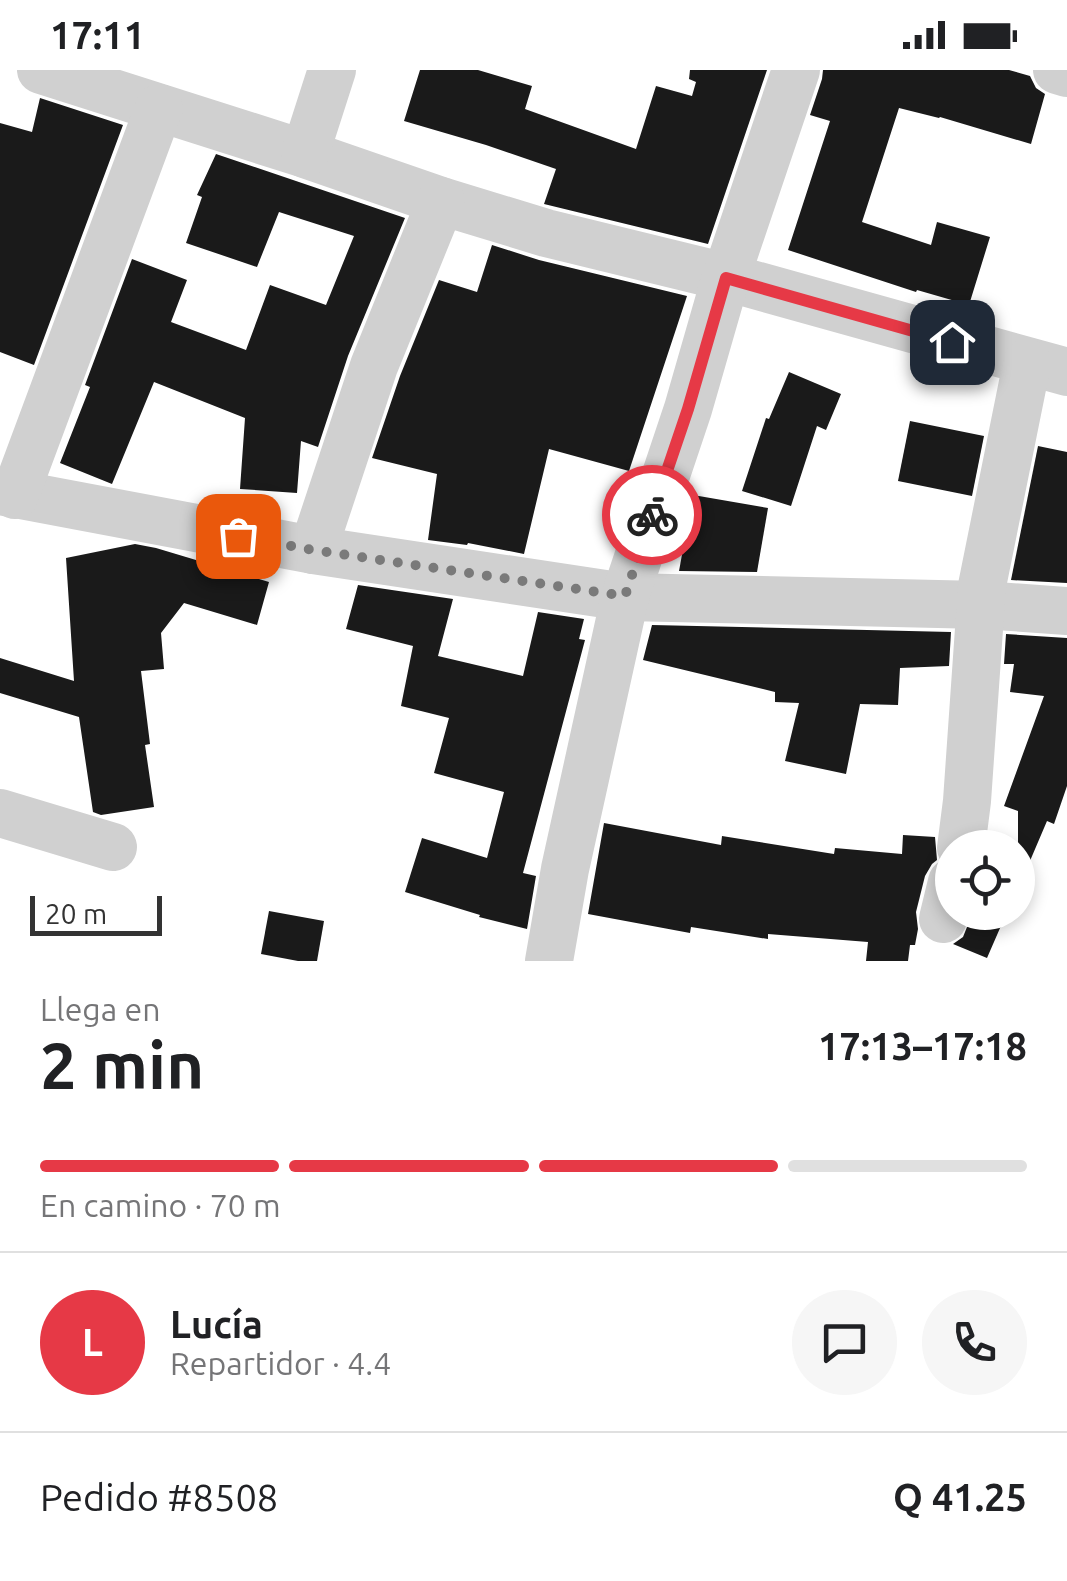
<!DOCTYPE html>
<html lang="es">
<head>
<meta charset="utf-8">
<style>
  body { margin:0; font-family:Ubuntu,sans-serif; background:#f6f6f6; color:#202124; height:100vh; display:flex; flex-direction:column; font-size:38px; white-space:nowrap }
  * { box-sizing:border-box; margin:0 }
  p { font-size:32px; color:#757577 }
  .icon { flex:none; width:55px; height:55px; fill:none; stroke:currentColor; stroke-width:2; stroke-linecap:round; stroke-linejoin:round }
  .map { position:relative; height:891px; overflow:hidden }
  .details { display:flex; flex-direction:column; background:#fff; flex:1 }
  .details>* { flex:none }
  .buttons { position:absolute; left:935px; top:760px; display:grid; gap:20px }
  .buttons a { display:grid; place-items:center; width:100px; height:100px; border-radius:50%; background:#fff; box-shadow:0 5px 15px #0003; font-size:50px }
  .scale { position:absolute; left:30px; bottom:25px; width:132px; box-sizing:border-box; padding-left:10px; border:5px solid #333; border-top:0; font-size:28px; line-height:35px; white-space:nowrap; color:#333; -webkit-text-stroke:8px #fff; paint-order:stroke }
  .pin { position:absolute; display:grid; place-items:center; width:85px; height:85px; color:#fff; margin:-42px; border-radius:20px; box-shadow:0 5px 15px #0006 }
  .courier { position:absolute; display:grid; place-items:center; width:100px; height:100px; margin:-50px; border:8px solid #e63946; border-radius:50%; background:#fff; color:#222; box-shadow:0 2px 12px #0007 }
  .head em { font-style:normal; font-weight:600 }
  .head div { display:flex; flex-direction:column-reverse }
  .head { display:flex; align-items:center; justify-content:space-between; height:170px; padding:0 40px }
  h1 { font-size:65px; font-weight:600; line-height:75px }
  .bar { display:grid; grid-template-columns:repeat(4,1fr); gap:15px 10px; align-content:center; height:120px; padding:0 40px }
  .bar i { height:12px; border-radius:8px; background:#e0e0e0 }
  .bar .selected { background:#e63946 }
  .bar p { grid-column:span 4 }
  .line { display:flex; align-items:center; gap:25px; padding:0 40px; border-top:2px solid #e0e0e0 }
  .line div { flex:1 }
  .round { display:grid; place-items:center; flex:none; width:105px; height:105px; border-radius:52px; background:#f6f6f6 }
  .status { display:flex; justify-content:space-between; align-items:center; height:70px; padding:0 50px; background:#fff; direction:ltr }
  .status svg { height:28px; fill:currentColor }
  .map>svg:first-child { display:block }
  .building { fill:#1a1a1a }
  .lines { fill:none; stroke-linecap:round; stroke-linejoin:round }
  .street { stroke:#d0d0d0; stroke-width:48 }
  .done { stroke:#7a7a7a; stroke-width:10; stroke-dasharray:0 18 }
  .route { stroke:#e63946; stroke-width:12 }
</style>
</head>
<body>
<div class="status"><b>17:11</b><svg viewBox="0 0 49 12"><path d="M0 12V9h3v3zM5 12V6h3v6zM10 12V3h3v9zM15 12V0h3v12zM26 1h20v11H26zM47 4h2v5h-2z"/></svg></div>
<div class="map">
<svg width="1067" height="891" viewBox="0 0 1067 891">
  <rect width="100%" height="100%" fill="#fff"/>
  <!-- building -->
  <g class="building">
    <path d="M420,0H478L532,16L525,39L636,79L656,16L692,26L696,12L689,9L690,0H767L708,174L544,134L556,99L486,75L404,51Z"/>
    <path d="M823,0H1009L1030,6L1036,18L1045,24L1031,74L940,47L939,48L899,38L862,152L931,175L937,152L990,167L969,235L917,220L916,222L788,180L830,51L810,45L822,9Z"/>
    <path d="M40,28L123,55L34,295L0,282V53L32,62Z"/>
    <path d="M216,84L405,148L348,286L318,377L301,371L297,423L240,419L245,348L154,312L112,414L60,393L90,317L85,315L132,189L187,210L171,252L246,280L270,215L326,235L354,166L279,142L257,197L186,173L202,127L197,125Z"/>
    <path d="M492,175L539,190L687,226L629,401L549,379L524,484L468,473L467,475L428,470L437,404L372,388L400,306L439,210L477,222Z"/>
    <path d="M789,302L841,324L826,360L817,356L791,436L742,421L766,348L769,349Z"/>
    <path d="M910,351L984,366L972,426L898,411Z"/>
    <path d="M1038,376L1067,382V513L1011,510Z"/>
    <path d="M693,425L768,438L757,502L679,501Z"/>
    <path d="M135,474L156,478L269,512L257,555L184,533L161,563L164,599L141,601L150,674L145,675L154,737L101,745L93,742L79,647L0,623V588L74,611L66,488Z"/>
    <path d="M358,515L453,529L438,586L523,606L538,542L584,549L579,569L585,570L523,803L536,806L527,859L479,847L480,845L405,822L422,768L487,788L504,722L434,703L449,648L401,636L413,576L346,559Z"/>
    <path d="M652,555L951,562L949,596L900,598L898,635L860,634L846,704L785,691L799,633L775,632V622L643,590Z"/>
    <path d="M1006,564L1067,568V716L1054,754L1047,751L1018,819V741L1004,736L1044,626L1010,622L1014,594H1004Z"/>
    <path d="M604,753L721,775L722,766L834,784L835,778L902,784L903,765L935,767L937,790L932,794L925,806L916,842L918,859L915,875H910L908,891H866L868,872L768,864V869L691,857L690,863L588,844Z"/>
    <path d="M269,841L324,851L317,891H298L261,884Z"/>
    <path d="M973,842H1007L987,888L953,874L963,867Z"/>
  </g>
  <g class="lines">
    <!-- street -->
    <g class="street">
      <path d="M41,0L305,84L441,131L546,163L726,207L1067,302"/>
      <path d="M1057,0L1067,3"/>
      <path d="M305,84L332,0"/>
      <path d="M0,421L313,480L625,527L982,535L1067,541"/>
      <path d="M15,425L159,38"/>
      <path d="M313,480L374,296L441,131"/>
      <path d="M0,743L113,777"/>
      <path d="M961,778L967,731L982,516L1027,293"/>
      <path d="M943,849L952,812"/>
      <path d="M549,891L565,799L625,527L688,339L726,207L796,0"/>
    </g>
  </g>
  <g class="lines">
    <!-- done -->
    <path class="done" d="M238,466L313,480L625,526L652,445"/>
    <!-- route -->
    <path class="route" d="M652,445L688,339L726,208L952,272"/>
  </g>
</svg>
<div class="buttons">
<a><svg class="icon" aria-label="locate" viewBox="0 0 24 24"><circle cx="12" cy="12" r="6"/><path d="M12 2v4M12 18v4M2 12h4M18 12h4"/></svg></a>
</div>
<div class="scale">20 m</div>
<div class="pin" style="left:238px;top:466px;background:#ea580c"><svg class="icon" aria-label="bag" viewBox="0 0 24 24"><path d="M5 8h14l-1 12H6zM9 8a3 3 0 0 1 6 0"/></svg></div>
<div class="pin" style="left:952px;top:272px;background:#1f2937"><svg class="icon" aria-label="home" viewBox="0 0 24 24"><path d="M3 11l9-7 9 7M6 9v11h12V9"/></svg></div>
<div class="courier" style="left:652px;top:445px"><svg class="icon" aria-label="bike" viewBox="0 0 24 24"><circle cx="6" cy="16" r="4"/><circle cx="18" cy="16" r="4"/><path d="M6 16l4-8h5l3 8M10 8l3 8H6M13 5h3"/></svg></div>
</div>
<section class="details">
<div class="head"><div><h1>2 min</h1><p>Llega en</p></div><em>17:13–17:18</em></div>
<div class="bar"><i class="selected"></i><i class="selected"></i><i class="selected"></i><i></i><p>En camino · 70 m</p></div>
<div class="line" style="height:180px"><b class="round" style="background:#e63946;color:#fff">L</b><div><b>Lucía</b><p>Repartidor · 4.4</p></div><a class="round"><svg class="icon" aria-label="chat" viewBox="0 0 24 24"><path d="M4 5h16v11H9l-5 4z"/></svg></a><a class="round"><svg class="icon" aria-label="phone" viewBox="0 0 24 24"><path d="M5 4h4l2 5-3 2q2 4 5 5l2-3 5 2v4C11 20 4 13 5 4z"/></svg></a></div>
<div class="line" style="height:130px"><div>Pedido #8508</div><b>Q 41.25</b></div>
</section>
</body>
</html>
